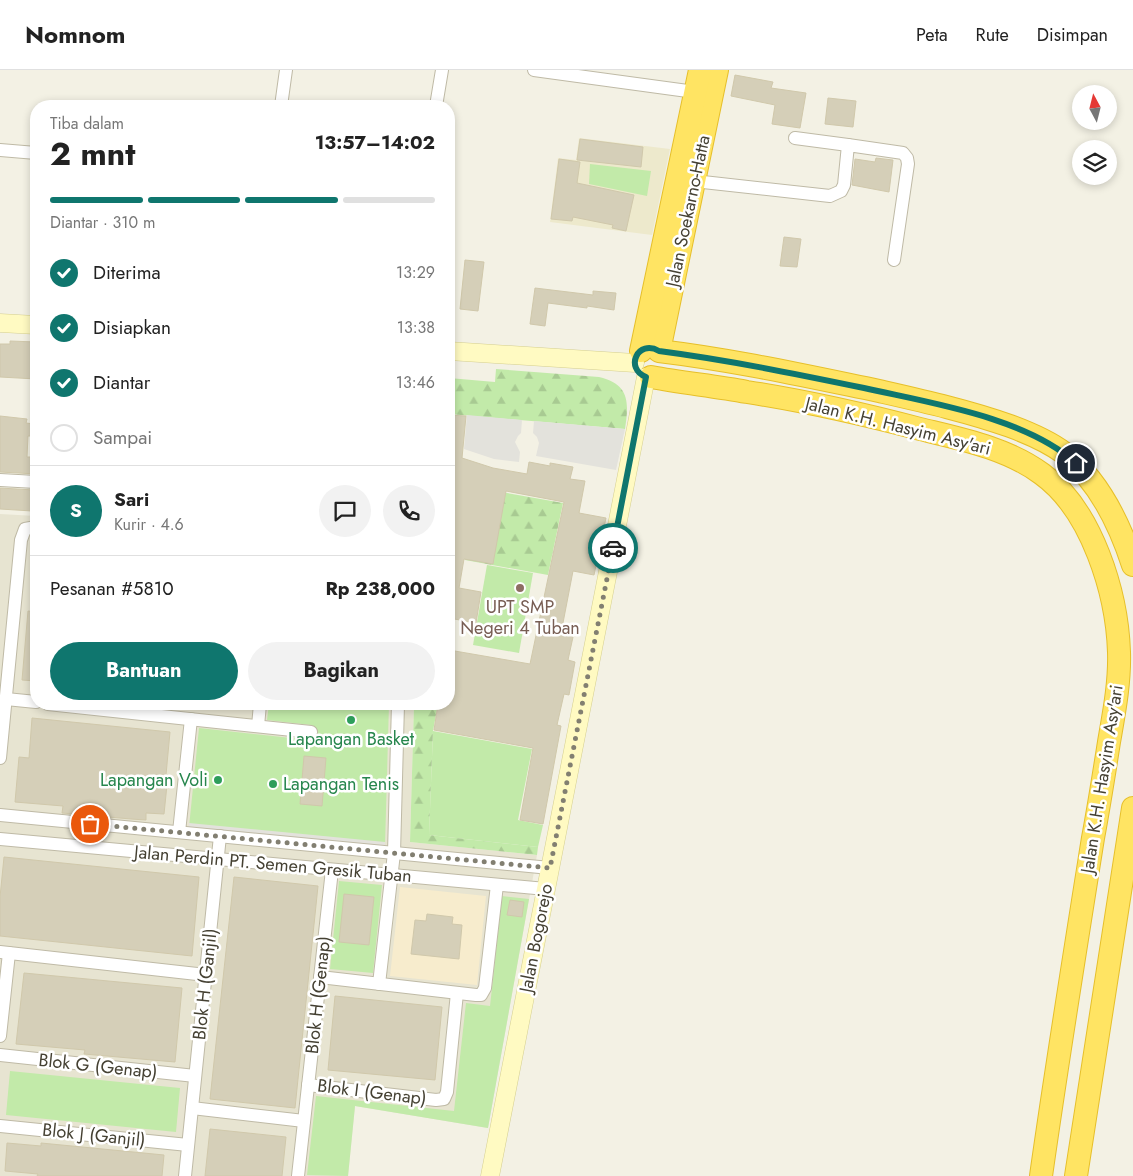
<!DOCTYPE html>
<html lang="id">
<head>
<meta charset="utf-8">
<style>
  body { margin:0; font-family:Jost,sans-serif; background:#f2f2f2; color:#222; height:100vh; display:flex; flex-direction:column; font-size:19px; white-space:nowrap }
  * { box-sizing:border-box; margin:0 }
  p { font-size:16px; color:#767676 }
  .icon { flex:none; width:28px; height:28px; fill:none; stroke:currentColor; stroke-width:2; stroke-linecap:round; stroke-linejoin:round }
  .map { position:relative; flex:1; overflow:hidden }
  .side { position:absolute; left:30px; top:30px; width:425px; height:610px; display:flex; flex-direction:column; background:#fff; border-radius:20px; box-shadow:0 2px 8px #0003 }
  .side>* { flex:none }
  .needle { width:32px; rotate:353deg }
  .tools { position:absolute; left:1072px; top:15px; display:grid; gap:10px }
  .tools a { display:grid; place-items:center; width:45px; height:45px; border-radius:50%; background:#fff; box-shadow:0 2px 8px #0003; font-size:25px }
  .pin { position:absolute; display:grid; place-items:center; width:42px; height:42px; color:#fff; margin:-21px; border:2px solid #fff; border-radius:50%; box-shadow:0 1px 5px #0007 }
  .courier { position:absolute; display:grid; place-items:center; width:50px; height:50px; margin:-25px; border:4px solid #0f766e; border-radius:50%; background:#fff; color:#222; box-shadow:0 1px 6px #0007 }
  .head em { font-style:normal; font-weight:700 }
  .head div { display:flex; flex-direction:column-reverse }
  .head { display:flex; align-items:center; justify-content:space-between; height:85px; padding:0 20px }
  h1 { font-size:32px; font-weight:700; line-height:38px }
  .bar { display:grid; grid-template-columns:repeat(4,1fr); gap:8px 5px; align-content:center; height:60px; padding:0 20px }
  .bar i { height:6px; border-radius:4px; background:#e0e0e0 }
  .bar .selected { background:#0f766e }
  .bar p { grid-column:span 4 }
  .line { display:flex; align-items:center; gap:12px; padding:0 20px; border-top:1px solid #e0e0e0 }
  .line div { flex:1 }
  .round { display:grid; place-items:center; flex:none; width:52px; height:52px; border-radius:26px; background:#f2f2f2 }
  ol { padding:0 20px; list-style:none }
  li { display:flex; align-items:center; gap:15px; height:55px }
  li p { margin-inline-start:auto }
  li .icon { padding:5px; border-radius:50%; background:#0f766e; color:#fff; stroke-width:4 }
  li:last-child { color:#767676 }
  li i { width:28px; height:28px; border:2px solid #e0e0e0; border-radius:50% }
  .cta { display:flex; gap:10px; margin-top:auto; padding:10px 20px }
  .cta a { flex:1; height:58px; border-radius:30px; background:#0f766e; color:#fff; font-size:20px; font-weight:700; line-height:58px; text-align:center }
  .cta a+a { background:#f2f2f2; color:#222 }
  header { display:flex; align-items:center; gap:30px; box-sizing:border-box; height:70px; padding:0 25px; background:#fff; border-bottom:1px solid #e0e0e0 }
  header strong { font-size:24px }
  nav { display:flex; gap:28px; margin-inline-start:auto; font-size:18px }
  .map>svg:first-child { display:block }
  .residential { fill:#e7e4d1 }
  .commercial { fill:#f7eccd }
  .education { fill:#ede9cc }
  .green { fill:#c2eaa9 }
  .forest { fill:url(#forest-firs) }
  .parking { fill:#e3e2dc }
  .building { fill:#d5cfb8; stroke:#d0c8ab }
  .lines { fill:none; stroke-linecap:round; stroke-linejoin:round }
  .street-casing { stroke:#bfbaa6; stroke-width:14 }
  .secondary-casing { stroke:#d5cf90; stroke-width:19 }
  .highway-casing { stroke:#e6bf2a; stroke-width:24 }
  .street { stroke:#fff; stroke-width:12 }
  .secondary { stroke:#fffac2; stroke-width:18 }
  .highway { stroke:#ffe463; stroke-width:22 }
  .done { stroke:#827f71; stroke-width:5; stroke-dasharray:0 9 }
  .route { stroke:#0f766e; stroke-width:6 }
  .education-dot { fill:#8d6e63; stroke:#fff; stroke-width:2 }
  .leisure-dot { fill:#2e9e5b; stroke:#fff; stroke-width:2 }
  .labels { text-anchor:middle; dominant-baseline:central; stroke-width:5; stroke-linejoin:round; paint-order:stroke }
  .street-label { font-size:18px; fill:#454133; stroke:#fff }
  .education-label { font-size:18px; fill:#785e54; stroke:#fff }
  .leisure-label { font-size:18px; fill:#27864d; stroke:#fff }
</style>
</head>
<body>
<header>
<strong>Nomnom</strong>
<nav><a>Peta</a><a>Rute</a><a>Disimpan</a></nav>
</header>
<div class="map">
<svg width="1133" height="1106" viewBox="0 0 1133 1106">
  <defs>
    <pattern id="forest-firs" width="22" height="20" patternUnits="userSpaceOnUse" patternTransform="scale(1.25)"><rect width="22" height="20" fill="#c2eaa9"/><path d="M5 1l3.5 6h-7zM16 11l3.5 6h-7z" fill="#a8ca92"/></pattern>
  </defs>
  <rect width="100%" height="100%" fill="#f3f1e4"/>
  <!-- residential -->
  <path class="residential" d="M0,444L36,446V634H414L410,772L537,785L488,1058L355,1036L348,1106H0Z"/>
  <!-- commercial -->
  <path class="commercial" d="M400,817L486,826L477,915L390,906Z"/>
  <!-- education -->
  <path class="education" d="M579,68L670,79L652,165L550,152L558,88L576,90Z"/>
  <!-- green -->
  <g class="green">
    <path d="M590,94L651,101L647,126L589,114Z"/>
    <path d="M487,495L533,503L519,583L473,575Z"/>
    <path d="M269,634H389L385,776L189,757L199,658L310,670L311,655L267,650Z"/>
    <path d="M433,661L532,679L518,750L543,755L538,777L429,765Z"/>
    <path d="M339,811L382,815L373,903L330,899Z"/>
    <path d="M502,826L529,829L488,1058L355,1036L348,1106L307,1105L316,1026L454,1041L466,933L490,936Z"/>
    <path d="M10,1001L180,1018L176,1062L6,1045Z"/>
  </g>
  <!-- forest -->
  <g class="forest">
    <path d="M496,299L599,307C630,314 629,333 625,359L449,344V308L495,312Z"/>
    <path d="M490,420L563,433L548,505L465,490L476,429Z"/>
    <path d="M414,634H438L433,661L429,765L538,777L537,785L410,772Z"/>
  </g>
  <!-- parking -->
  <g class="parking">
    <path d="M467,345L522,350L521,363L518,366L515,372L520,382L519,392L494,389L464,379Z"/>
    <path d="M534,351L625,359L616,400L536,386L539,373L537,367L533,363Z"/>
    <path d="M189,753L385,772V776L189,757Z"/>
  </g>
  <!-- building -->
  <g class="building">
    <path d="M735,5L773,12L771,18L806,23L800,58L772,54L775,35L731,26Z"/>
    <path d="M828,28L856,31L853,57L825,54Z"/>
    <path d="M580,69L643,77L641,97L577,90Z"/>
    <path d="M876,88L893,90L889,122L852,115L855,89L875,92Z"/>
    <path d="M559,89L580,92L577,113L634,125L626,161L612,158L613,155L573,147L572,151L551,149Z"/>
    <path d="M784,167L801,169L797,197L780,196Z"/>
    <path d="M465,190L484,192L478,241L460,239Z"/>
    <path d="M535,218L593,225V221L616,223L614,240L587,236V238L548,233L545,256L530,254Z"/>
    <path d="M10,271L36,272V309L0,307V274H10Z"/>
    <path d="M449,345L466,346L462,388L493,398L527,404L529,392L550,396V393L573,397L570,409L585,411L579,443L606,448L594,505L573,501L562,558L566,565L573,567L568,590L575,592L569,625L564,624L557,655L561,656L543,754L520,750L533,678L434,660L438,634H449V580L530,594L564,432L506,421L493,494L464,489L459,518L481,522L476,553L449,548V450L454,423L449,421Z"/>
    <path d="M0,346L27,349L26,353L34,354L33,366H28L27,387H36V404L0,402Z"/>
    <path d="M0,418L34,420L32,441L0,439Z"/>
    <path d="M28,541L36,542V611L22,610Z"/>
    <path d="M32,648L170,662L166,705H168L164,744L146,743V750L131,749L62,743L63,736L15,732L19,687L29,688Z"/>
    <path d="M304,686L326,688L322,736L300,734Z"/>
    <path d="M4,787L199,807L192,886L0,866V827Z"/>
    <path d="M234,807L318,816L295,1038L210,1029Z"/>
    <path d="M344,824L374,827L369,875L339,872Z"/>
    <path d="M510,830L524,832L522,847L507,845Z"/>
    <path d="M427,844L453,847L452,854L462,855L459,889L411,884L415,850L426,851Z"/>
    <path d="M24,903L182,918L175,992L84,984L85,980L16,974Z"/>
    <path d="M335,926L442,937L435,1010L328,1000Z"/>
    <path d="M210,1059L286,1067L282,1106H205Z"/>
    <path d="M7,1073L41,1076V1073L164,1085L162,1106H37L38,1104L5,1101Z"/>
  </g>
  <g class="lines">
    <defs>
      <g id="street">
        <path d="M534,0L695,22"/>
        <path d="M281,36L286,0"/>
        <path d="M436,36L442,0"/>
        <path d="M795,68L848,75"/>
        <path d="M0,80L36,83"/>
        <path d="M694,111L830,126L841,121L844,115L848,75L903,83L907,88L908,94L894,190"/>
        <path d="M0,410L36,412"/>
        <path d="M6,629L36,632"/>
        <path d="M48,634L311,662"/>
        <path d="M258,656L260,634"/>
        <path d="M0,688L21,470L25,459L36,457"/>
        <path d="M0,745L550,798"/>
        <path d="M179,762L191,649"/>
        <path d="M0,769L546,819"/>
        <path d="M0,882L206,905"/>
        <path d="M320,907L476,925H481L485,918L497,815"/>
        <path d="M379,914L394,783L398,634"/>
        <path d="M0,966L9,883"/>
        <path d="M0,985L195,1006"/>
        <path d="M308,1015L436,1030L444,1029L447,1022L457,923"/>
        <path d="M192,1038L304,1051"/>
        <path d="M0,1056L188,1075"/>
        <path d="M185,1106L220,766"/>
        <path d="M298,1106L332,800"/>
      </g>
      <g id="secondary">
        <path d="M0,253L36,255"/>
        <path d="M449,281L635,293"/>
        <path d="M490,1106L646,307"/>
      </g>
      <g id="highway">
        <path d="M717,0L659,281C734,290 806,306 879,321C923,331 968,341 1010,356C1029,363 1048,371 1064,383C1098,410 1120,455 1133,495"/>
        <path d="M641,281L700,0"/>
        <path d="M651,307C683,313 715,316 747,322C805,331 863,344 920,359C961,369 1007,378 1042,404C1092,440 1117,523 1119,582C1120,612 1114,643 1109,672C1104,704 1099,736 1093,768C1075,881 1057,993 1041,1106"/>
        <path d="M1076,1106L1133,738"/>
      </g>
    </defs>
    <!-- street casing -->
    <use href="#street" class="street-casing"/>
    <!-- secondary casing -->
    <use href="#secondary" class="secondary-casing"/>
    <!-- highway casing -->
    <use href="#highway" class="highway-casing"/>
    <!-- street -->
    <use href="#street" class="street"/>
    <!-- secondary -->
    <use href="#secondary" class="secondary"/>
    <!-- highway -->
    <use href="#highway" class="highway"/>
  </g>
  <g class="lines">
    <!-- done -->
    <path class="done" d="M90,754L550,798L613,478"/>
    <!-- route -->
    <path class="route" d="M613,478L646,307C624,298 638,269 659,281C728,290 796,304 864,318C930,333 1025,347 1076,393"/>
  </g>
  <!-- markers -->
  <circle class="education-dot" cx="520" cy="518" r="5"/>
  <g class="leisure-dot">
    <circle cx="351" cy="650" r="5"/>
    <circle cx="218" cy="710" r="5"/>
    <circle cx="273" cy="714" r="5"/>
  </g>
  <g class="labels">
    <!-- street labels -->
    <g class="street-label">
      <text transform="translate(688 141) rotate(-78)">Jalan Soekarno-Hatta</text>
      <text transform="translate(898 356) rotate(14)">Jalan K.H. Hasyim Asy'ari</text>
      <text transform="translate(1102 709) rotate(-81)">Jalan K.H. Hasyim Asy'ari</text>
      <text transform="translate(273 794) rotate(5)">Jalan Perdin PT. Semen Gresik Tuban</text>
      <text transform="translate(536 868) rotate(-79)">Jalan Bogorejo</text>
      <text transform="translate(205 914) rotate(-84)">Blok H (Ganjil)</text>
      <text transform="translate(318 925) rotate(-84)">Blok H (Genap)</text>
      <text transform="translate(98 996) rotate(6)">Blok G (Genap)</text>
      <text transform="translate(372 1022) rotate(7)">Blok I (Genap)</text>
      <text transform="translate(94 1065) rotate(6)">Blok J (Ganjil)</text>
    </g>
    <!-- education labels -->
    <g class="education-label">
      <text x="520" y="537">UPT SMP<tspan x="520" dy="21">Negeri 4 Tuban</tspan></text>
    </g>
    <!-- leisure labels -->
    <g class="leisure-label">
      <text x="351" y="669">Lapangan Basket</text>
      <text x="208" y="710" text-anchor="end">Lapangan Voli</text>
      <text x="283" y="714" text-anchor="start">Lapangan Tenis</text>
    </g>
  </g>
</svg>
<div class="tools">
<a><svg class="needle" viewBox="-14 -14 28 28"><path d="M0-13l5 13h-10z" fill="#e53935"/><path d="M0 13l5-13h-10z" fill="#767676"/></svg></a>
<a><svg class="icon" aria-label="layers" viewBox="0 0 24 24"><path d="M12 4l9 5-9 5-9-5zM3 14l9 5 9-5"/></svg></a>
</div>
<div class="pin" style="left:90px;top:754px;background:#ea580c"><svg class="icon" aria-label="bag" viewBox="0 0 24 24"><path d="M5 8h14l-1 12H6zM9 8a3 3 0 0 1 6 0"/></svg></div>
<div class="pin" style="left:1076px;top:393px;background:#1f2937"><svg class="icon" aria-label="home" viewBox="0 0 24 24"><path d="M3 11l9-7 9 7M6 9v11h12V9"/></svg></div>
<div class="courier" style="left:613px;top:478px"><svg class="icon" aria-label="car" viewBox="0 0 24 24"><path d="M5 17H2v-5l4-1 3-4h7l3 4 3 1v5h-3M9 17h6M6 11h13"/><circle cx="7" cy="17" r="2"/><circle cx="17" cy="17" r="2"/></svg></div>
<section class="side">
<div class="head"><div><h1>2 mnt</h1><p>Tiba dalam</p></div><em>13:57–14:02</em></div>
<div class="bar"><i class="selected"></i><i class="selected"></i><i class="selected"></i><i></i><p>Diantar · 310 m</p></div>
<ol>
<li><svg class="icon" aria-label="check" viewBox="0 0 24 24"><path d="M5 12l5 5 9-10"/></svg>Diterima<p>13:29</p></li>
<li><svg class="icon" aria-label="check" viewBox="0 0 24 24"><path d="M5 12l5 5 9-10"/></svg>Disiapkan<p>13:38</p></li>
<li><svg class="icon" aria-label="check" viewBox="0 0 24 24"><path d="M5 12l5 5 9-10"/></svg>Diantar<p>13:46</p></li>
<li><i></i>Sampai</li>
</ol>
<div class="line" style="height:90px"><b class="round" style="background:#0f766e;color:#fff">S</b><div><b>Sari</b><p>Kurir · 4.6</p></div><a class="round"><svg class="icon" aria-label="chat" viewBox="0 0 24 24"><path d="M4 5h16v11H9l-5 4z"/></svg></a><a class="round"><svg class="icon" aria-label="phone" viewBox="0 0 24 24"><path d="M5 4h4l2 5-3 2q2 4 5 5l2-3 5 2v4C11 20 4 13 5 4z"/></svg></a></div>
<div class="line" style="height:65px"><div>Pesanan #5810</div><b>Rp 238,000</b></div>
<div class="cta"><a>Bantuan</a><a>Bagikan</a></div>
</section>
</div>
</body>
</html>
